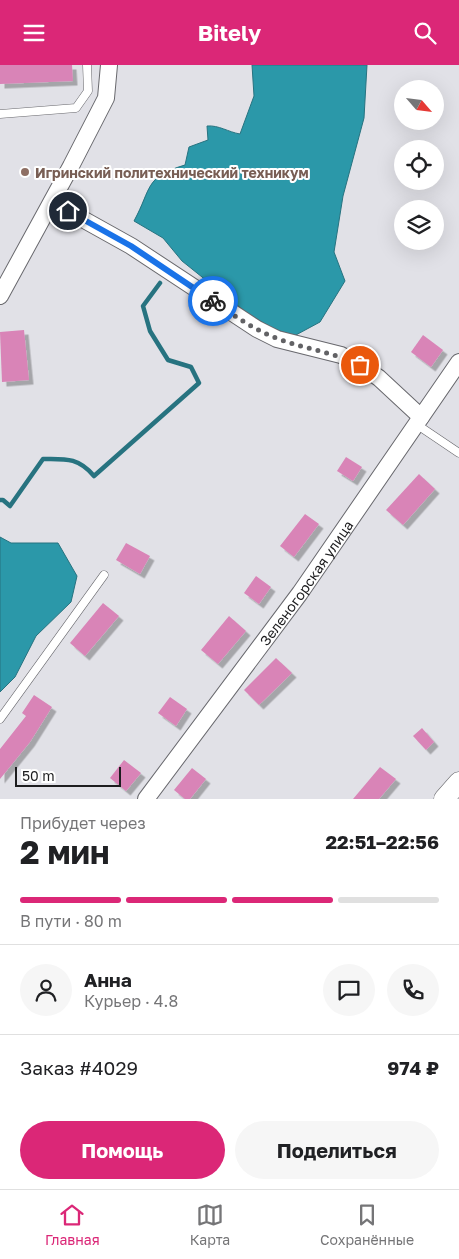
<!DOCTYPE html>
<html lang="ru">
<head>
<meta charset="utf-8">
<style>
  body { margin:0; font-family:"Golos Text",sans-serif; background:#f6f6f6; color:#202124; height:100vh; display:flex; flex-direction:column; font-size:19px; white-space:nowrap }
  * { box-sizing:border-box; margin:0 }
  p { font-size:16px; color:#757577 }
  .icon { flex:none; width:28px; height:28px; fill:none; stroke:currentColor; stroke-width:2; stroke-linecap:round; stroke-linejoin:round }
  .map { position:relative; height:734px; overflow:hidden }
  .drawer { display:flex; flex-direction:column; background:#fff; flex:1 }
  .drawer>* { flex:none }
  .needle { width:32px; rotate:118deg }
  .fabs { position:absolute; left:394px; top:15px; display:grid; gap:10px }
  .fabs a { display:grid; place-items:center; width:50px; height:50px; border-radius:50%; background:#fff; box-shadow:0 5px 20px #0002; font-size:25px }
  .scale { position:absolute; left:15px; bottom:12px; width:106px; box-sizing:border-box; padding-left:5px; border:2px solid #1d1d1f; border-top:0; font-size:14px; line-height:18px; white-space:nowrap; color:#1d1d1f; -webkit-text-stroke:4px #fff; paint-order:stroke }
  .pin { position:absolute; display:grid; place-items:center; width:42px; height:42px; color:#fff; margin:-21px; border:2px solid #fff; border-radius:50%; box-shadow:0 1px 5px #0007 }
  .courier { position:absolute; display:grid; place-items:center; width:50px; height:50px; margin:-25px; border:4px solid #1a73e8; border-radius:50%; background:#fff; color:#222; box-shadow:0 1px 6px #0007 }
  .head em { font-style:normal; font-weight:700 }
  .head div { display:flex; flex-direction:column-reverse }
  .head { display:flex; align-items:center; justify-content:space-between; height:85px; padding:0 20px }
  h1 { font-size:32px; font-weight:700; line-height:38px }
  .bar { display:grid; grid-template-columns:repeat(4,1fr); gap:8px 5px; align-content:center; height:60px; padding:0 20px }
  .bar i { height:6px; border-radius:4px; background:#e0e0e0 }
  .bar .active { background:#db2777 }
  .bar p { grid-column:span 4 }
  .line { display:flex; align-items:center; gap:12px; padding:0 20px; border-top:1px solid #e0e0e0 }
  .line div { flex:1 }
  .round { display:grid; place-items:center; flex:none; width:52px; height:52px; border-radius:26px; background:#f6f6f6 }
  .cta { display:flex; gap:10px; margin-top:auto; padding:10px 20px }
  .cta a { flex:1; height:58px; border-radius:30px; background:#db2777; color:#fff; font-size:20px; font-weight:700; line-height:58px; text-align:center }
  .cta a+a { background:#f6f6f6; color:#202124 }
  header { display:flex; justify-content:space-between; align-items:center; height:65px; padding:0 20px; background:#db2777; color:#fff; font-size:22px; font-weight:700 }
  .menu { display:flex; justify-content:space-around; align-items:center; height:70px; border-top:1px solid #e0e0e0; background:#fff; font-size:14px; color:#757577 }
  .menu a { display:grid; justify-items:center; gap:2px }
  .menu .active { color:#db2777 }
  .map>svg:first-child { display:block }
  .water { fill:#2b98a9; stroke:#277380 }
  .lines { fill:none; stroke-linecap:round; stroke-linejoin:round }
  .stream { stroke:#277380; stroke-width:4.5 }
  .building { fill:#d984b7; filter:url(#shadow) }
  .service-casing { stroke:#68686d; stroke-width:9 }
  .minor-casing { stroke:#68686d; stroke-width:18 }
  .tertiary-casing { stroke:#68686d; stroke-width:21 }
  .service { stroke:#fff; stroke-width:8 }
  .minor { stroke:#fff; stroke-width:16 }
  .tertiary { stroke:#fff; stroke-width:20 }
  .done { stroke:#626265; stroke-width:5; stroke-dasharray:0 9 }
  .route { stroke:#1a73e8; stroke-width:6 }
  .education-dot { fill:#8d6e63; stroke:#fff; stroke-width:2 }
  .labels { text-anchor:middle; dominant-baseline:central; stroke-width:4; stroke-linejoin:round; paint-order:stroke }
  .education-label { font-size:14px; font-weight:bold; fill:#785e54; stroke:#fff; text-anchor:start }
  .street-label { font-size:14px; fill:#1d1d1f; stroke:#fff }
</style>
</head>
<body>
<header><svg class="icon" aria-label="menu" viewBox="0 0 24 24"><path d="M4 6h16M4 12h16M4 18h16"/></svg>Bitely<svg class="icon" aria-label="search" viewBox="0 0 24 24"><circle cx="10" cy="10" r="6"/><path d="M15 15l6 6"/></svg></header>
<div class="map">
<svg width="459" height="734" viewBox="0 0 459 734">
  <defs>
    <filter id="shadow"><feDropShadow dx="4.5" dy="4.5" stdDeviation="0" flood-color="#0004"/></filter>
  </defs>
  <rect width="100%" height="100%" fill="#e1e1e7"/>
  <!-- water -->
  <g class="water">
    <path d="M252,0H367L364,53L343,131L334,187L345,216L320,257L294,271L272,263L247,248L182,196L163,173L134,156C152,123 144,112 185,100L189,82L208,75L207,61C219,60 228,67 240,69L254,31Z"/>
    <path d="M0,472L11,478H58L77,511L71,537L36,571L15,612L0,627Z"/>
  </g>
  <g class="lines">
    <!-- stream -->
    <path class="stream" d="M0,435H3L10,441L43,394C65,394 78,392 94,411L199,318L191,302L168,295L150,266L143,241L160,218"/>
  </g>
  <!-- building -->
  <g class="building">
    <path d="M0,0H72L73,16L0,19Z"/>
    <path d="M24,265L29,315L2,317L0,267Z"/>
    <path d="M423,270L443,285L431,302L411,287Z"/>
    <path d="M346,392L362,402L353,416L337,406Z"/>
    <path d="M419,409L435,424L403,460L386,445Z"/>
    <path d="M305,449L319,459L294,492L280,481Z"/>
    <path d="M126,478L150,491L140,509L116,495Z"/>
    <path d="M256,511L271,522L259,539L244,528Z"/>
    <path d="M103,538L119,551L85,591L70,578Z"/>
    <path d="M229,551L246,566L218,599L201,585Z"/>
    <path d="M276,593L292,608L259,640L244,625Z"/>
    <path d="M34,630L52,642L30,677L0,714V684L26,651L22,648Z"/>
    <path d="M170,632L187,644L176,661L158,648Z"/>
    <path d="M422,663L434,677L426,685L413,671Z"/>
    <path d="M124,695L141,708L126,726L110,713Z"/>
    <path d="M380,702L396,714L379,734H353Z"/>
    <path d="M192,703L206,714L190,734H185L174,725Z"/>
  </g>
  <g class="lines">
    <defs>
      <g id="service">
        <path d="M0,49L76,43L88,26L87,0"/>
        <path d="M416,359L459,388"/>
        <path d="M0,654L104,510"/>
      </g>
      <g id="minor">
        <path d="M52,137L131,181L257,264L277,274L341,290L360,300L379,313L421,352"/>
        <path d="M0,231L71,101L106,33L109,0"/>
        <path id="s1" d="M146,734L300,528L459,297"/>
      </g>
      <path id="tertiary" d="M444,734L459,717"/>
    </defs>
    <!-- service casing -->
    <use href="#service" class="service-casing"/>
    <!-- minor casing -->
    <use href="#minor" class="minor-casing"/>
    <!-- tertiary casing -->
    <use href="#tertiary" class="tertiary-casing"/>
    <!-- service -->
    <use href="#service" class="service"/>
    <!-- minor -->
    <use href="#minor" class="minor"/>
    <!-- tertiary -->
    <use href="#tertiary" class="tertiary"/>
  </g>
  <g class="lines">
    <!-- done -->
    <path class="done" d="M213,236C233,250 253,264 276,273C304,284 333,287 360,300"/>
    <!-- route -->
    <path class="route" d="M68,146L131,181L213,236"/>
  </g>
  <!-- markers -->
  <circle class="education-dot" cx="25" cy="107" r="5"/>
  <g class="labels">
    <!-- education labels -->
    <g class="education-label">
      <text x="35" y="107">Игринский политехнический техникум</text>
    </g>
    <!-- street labels -->
    <g class="street-label">
      <text stroke="none"><textPath href="#s1" startOffset="269">Зеленогорская улица</textPath></text>
    </g>
  </g>
</svg>
<div class="fabs">
<a><svg class="needle" viewBox="-14 -14 28 28"><path d="M0-13l5 13h-10z" fill="#e53935"/><path d="M0 13l5-13h-10z" fill="#757577"/></svg></a>
<a><svg class="icon" aria-label="locate" viewBox="0 0 24 24"><circle cx="12" cy="12" r="6"/><path d="M12 2v4M12 18v4M2 12h4M18 12h4"/></svg></a>
<a><svg class="icon" aria-label="layers" viewBox="0 0 24 24"><path d="M12 4l9 5-9 5-9-5zM3 14l9 5 9-5"/></svg></a>
</div>
<div class="scale">50 m</div>
<div class="pin" style="left:360px;top:300px;background:#ea580c"><svg class="icon" aria-label="bag" viewBox="0 0 24 24"><path d="M5 8h14l-1 12H6zM9 8a3 3 0 0 1 6 0"/></svg></div>
<div class="pin" style="left:68px;top:146px;background:#1f2937"><svg class="icon" aria-label="home" viewBox="0 0 24 24"><path d="M3 11l9-7 9 7M6 9v11h12V9"/></svg></div>
<div class="courier" style="left:213px;top:236px"><svg class="icon" aria-label="bike" viewBox="0 0 24 24"><circle cx="6" cy="16" r="4"/><circle cx="18" cy="16" r="4"/><path d="M6 16l4-8h5l3 8M10 8l3 8H6M13 5h3"/></svg></div>
</div>
<section class="drawer">
<div class="head"><div><h1>2 мин</h1><p>Прибудет через</p></div><em>22:51–22:56</em></div>
<div class="bar"><i class="active"></i><i class="active"></i><i class="active"></i><i></i><p>В пути · 80 m</p></div>
<div class="line" style="height:90px"><a class="round"><svg class="icon" aria-label="person" viewBox="0 0 24 24"><circle cx="12" cy="8" r="4"/><path d="M4 21q1-7 8-7t8 7"/></svg></a><div><b>Анна</b><p>Курьер · 4.8</p></div><a class="round"><svg class="icon" aria-label="chat" viewBox="0 0 24 24"><path d="M4 5h16v11H9l-5 4z"/></svg></a><a class="round"><svg class="icon" aria-label="phone" viewBox="0 0 24 24"><path d="M5 4h4l2 5-3 2q2 4 5 5l2-3 5 2v4C11 20 4 13 5 4z"/></svg></a></div>
<div class="line" style="height:65px"><div>Заказ #4029</div><b>974 ₽</b></div>
<div class="cta"><a>Помощь</a><a>Поделиться</a></div>
</section>
<nav class="menu">
<a class="active"><svg class="icon" aria-label="home" viewBox="0 0 24 24"><path d="M3 11l9-7 9 7M6 9v11h12V9"/></svg>Главная</a>
<a><svg class="icon" aria-label="map" viewBox="0 0 24 24"><path d="M3 6l6-2 6 2 6-2v14l-6 2-6-2-6 2zM9 4v14M15 6v14"/></svg>Карта</a>
<a><svg class="icon" aria-label="saved" viewBox="0 0 24 24"><path d="M7 4h10v16l-5-4-5 4z"/></svg>Сохранённые</a>
</nav>
</body>
</html>
